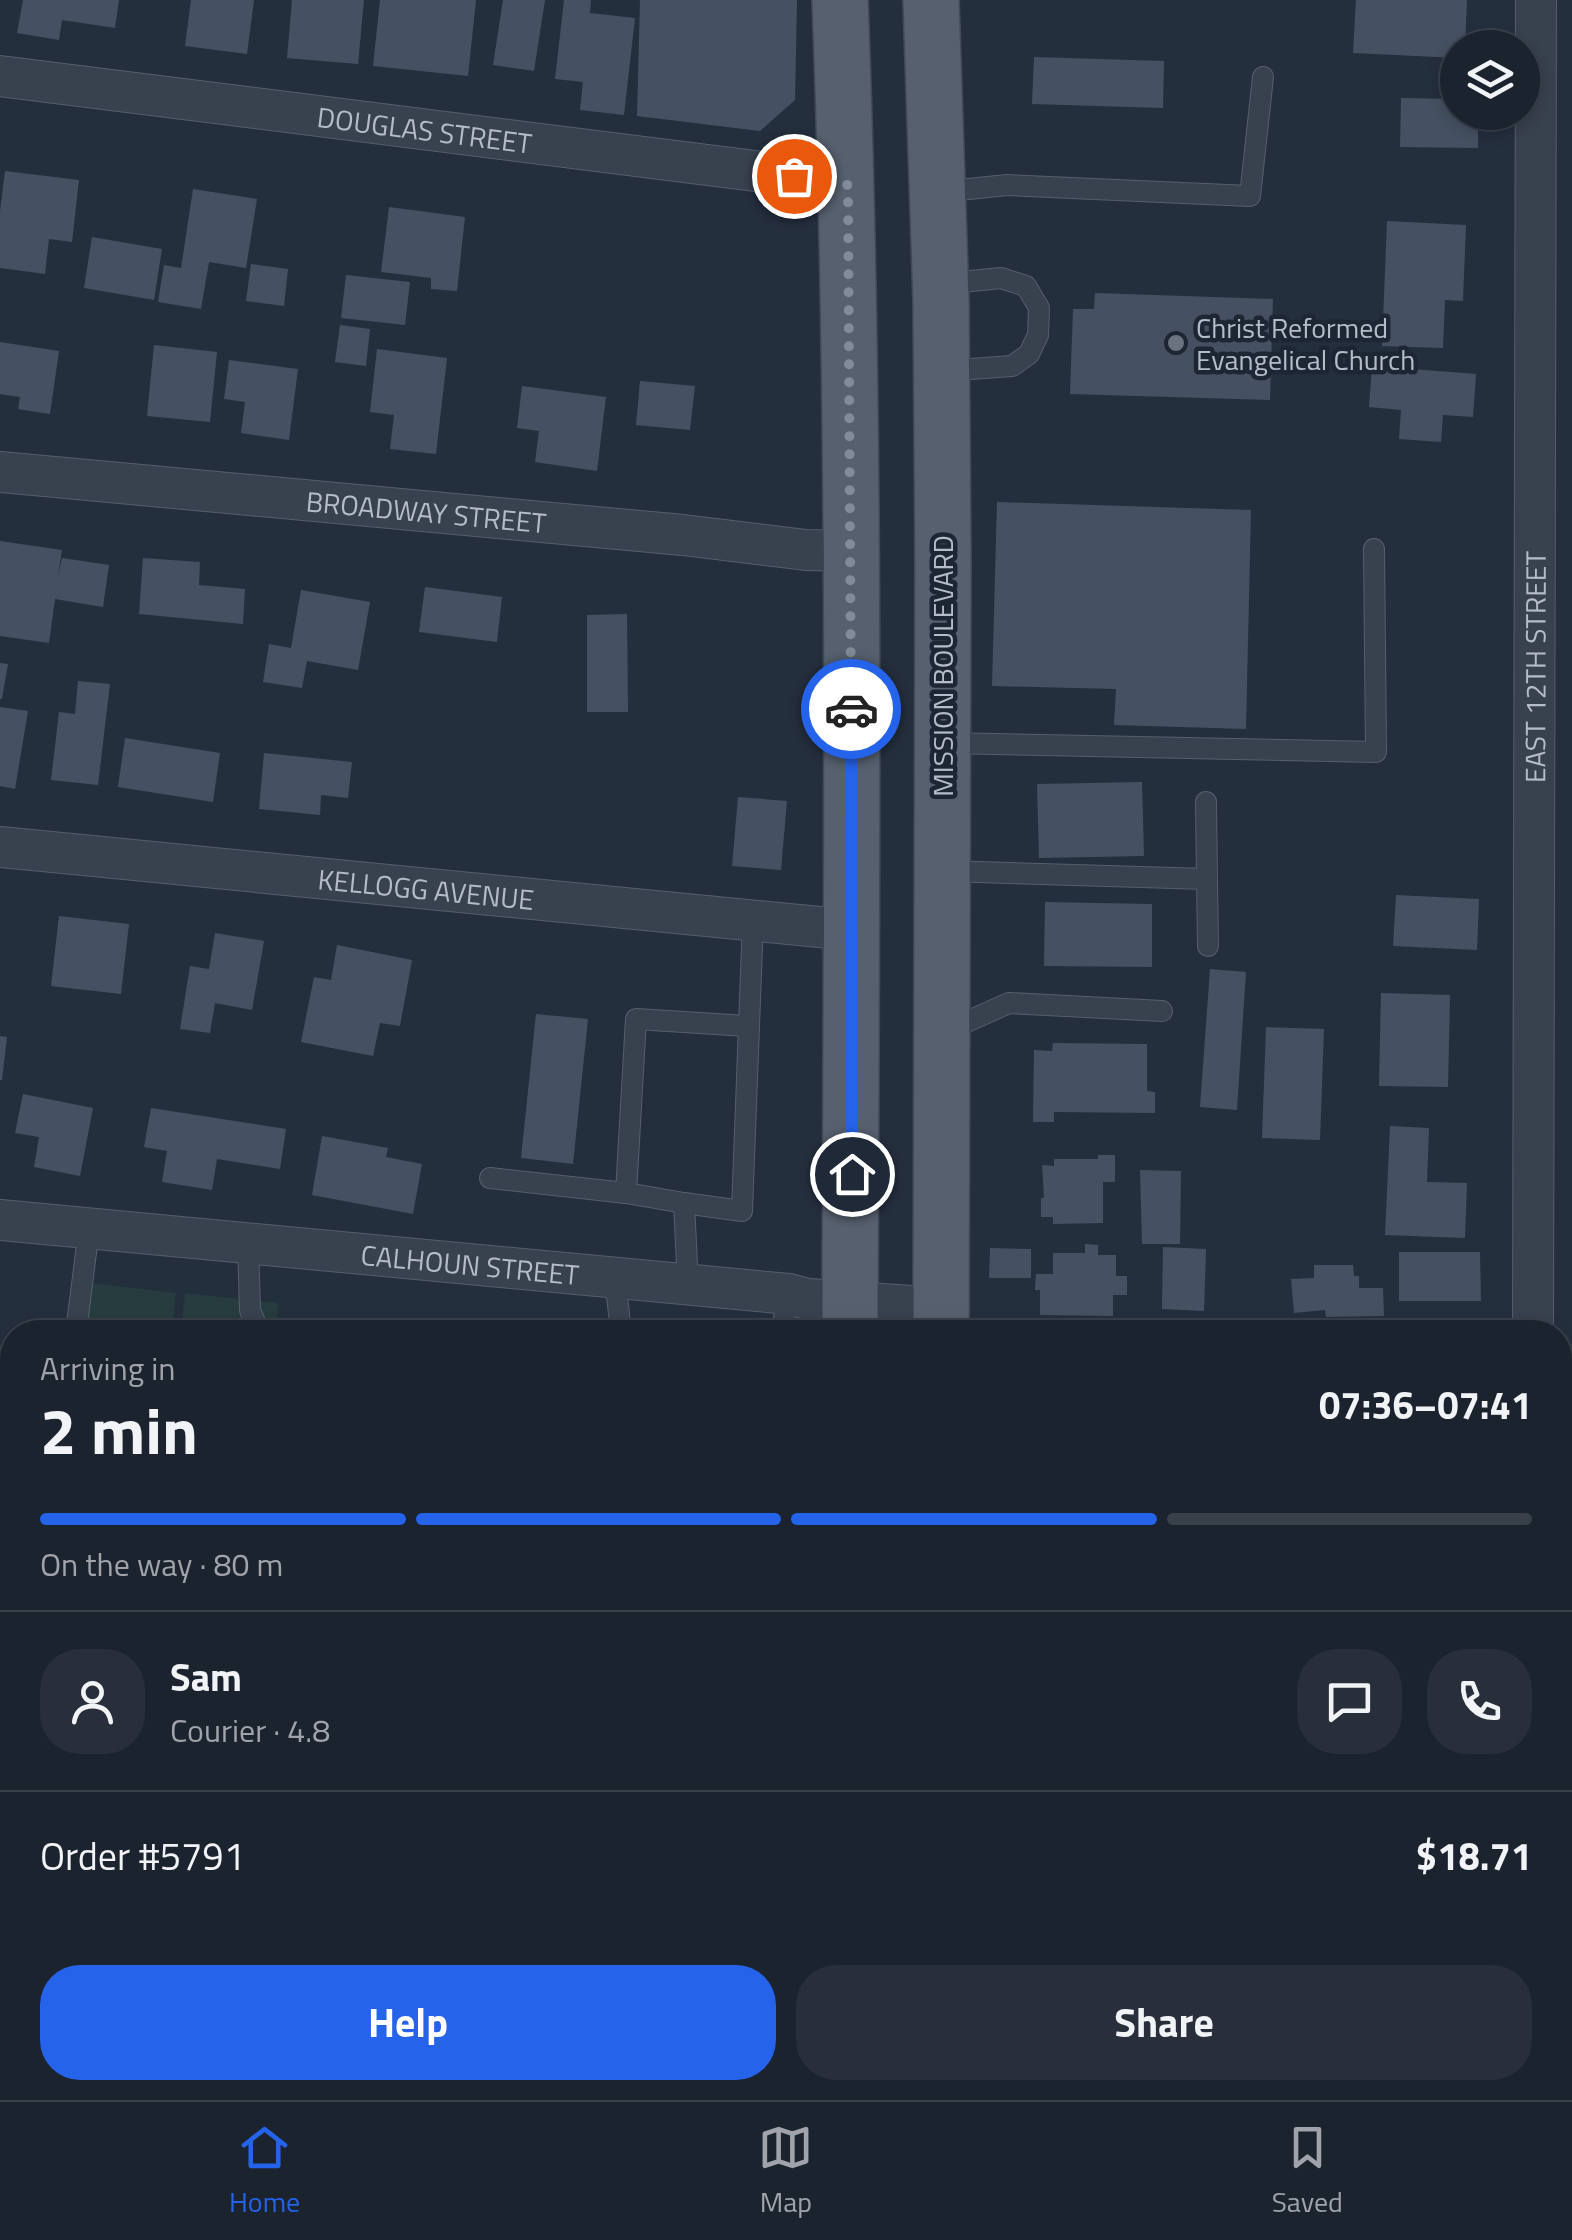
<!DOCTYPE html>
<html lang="en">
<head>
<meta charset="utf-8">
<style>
  body { margin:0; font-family:"Titillium Web",sans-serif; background:#282f3a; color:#f1f3f6; height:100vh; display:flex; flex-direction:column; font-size:38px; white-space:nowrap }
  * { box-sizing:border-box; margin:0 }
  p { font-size:32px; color:#a0a4aa }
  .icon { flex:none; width:55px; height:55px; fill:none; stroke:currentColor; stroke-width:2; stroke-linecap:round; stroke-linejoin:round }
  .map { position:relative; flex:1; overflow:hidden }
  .side { position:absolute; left:0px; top:1320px; width:1572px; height:780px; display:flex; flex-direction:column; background:#1b232e; border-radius:40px 40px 0 0; box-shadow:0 5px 15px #0003,0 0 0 2px #39404a }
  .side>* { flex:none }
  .tools { position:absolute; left:1440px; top:30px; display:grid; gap:20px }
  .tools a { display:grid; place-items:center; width:100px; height:100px; border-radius:50%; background:#1b232e; box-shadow:0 5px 15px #0003,0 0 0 2px #39404a; font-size:50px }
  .pin { position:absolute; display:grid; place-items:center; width:85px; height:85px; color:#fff; margin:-42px; border:5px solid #fff; border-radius:50%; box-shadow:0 2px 10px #0007 }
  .courier { position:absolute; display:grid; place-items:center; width:100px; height:100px; margin:-50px; border:8px solid #2563eb; border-radius:50%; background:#fff; color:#222; box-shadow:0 2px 12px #0007 }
  .overview em { font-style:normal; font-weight:700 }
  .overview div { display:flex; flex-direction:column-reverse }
  .overview { display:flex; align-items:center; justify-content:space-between; height:170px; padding:0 40px }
  h1 { font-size:65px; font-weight:700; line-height:75px }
  .bar { display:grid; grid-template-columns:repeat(4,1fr); gap:15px 10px; align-content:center; height:120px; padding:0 40px }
  .bar i { height:12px; border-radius:8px; background:#39404a }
  .bar .selected { background:#2563eb }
  .bar p { grid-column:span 4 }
  .line { display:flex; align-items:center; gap:25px; padding:0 40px; border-top:2px solid #39404a }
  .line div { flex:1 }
  .round { display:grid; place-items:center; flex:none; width:105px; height:105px; border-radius:40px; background:#282f3a }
  .action { display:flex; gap:20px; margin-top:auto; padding:20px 40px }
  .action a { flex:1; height:115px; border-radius:40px; background:#2563eb; color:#fff; font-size:40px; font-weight:700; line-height:115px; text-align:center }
  .action a+a { background:#282f3a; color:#f1f3f6 }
  .tabs { display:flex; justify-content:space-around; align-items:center; height:140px; border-top:2px solid #39404a; background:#1b232e; font-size:28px; color:#a0a4aa }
  .tabs a { display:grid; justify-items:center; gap:5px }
  .tabs .selected { color:#2563eb }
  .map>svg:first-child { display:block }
  .green { fill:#263c3f }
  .building { fill:#455162 }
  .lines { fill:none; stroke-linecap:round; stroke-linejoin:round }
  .service-casing { stroke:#565f6c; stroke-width:22 }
  .minor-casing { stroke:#565f6c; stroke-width:42 }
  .primary-casing { stroke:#414a57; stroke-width:58 }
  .service { stroke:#38414e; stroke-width:20 }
  .minor { stroke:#38414e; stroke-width:40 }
  .primary { stroke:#56606e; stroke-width:55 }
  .done { stroke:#828b98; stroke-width:10; stroke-dasharray:0 18 }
  .route { stroke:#2563eb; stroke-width:12 }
  .worship-dot { fill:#6b7280; stroke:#1d2633; stroke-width:4 }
  .labels { text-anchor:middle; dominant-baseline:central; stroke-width:9; stroke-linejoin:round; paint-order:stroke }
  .street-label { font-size:28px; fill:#b4bcc9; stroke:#1d2633 }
  .poi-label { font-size:28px; fill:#b4bcc9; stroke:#1d2633; text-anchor:start }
</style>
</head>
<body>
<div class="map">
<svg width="1572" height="2100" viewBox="0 0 1572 2100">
  <rect width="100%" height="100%" fill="#242f3e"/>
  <!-- green -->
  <g class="green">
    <path d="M83,1282L176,1293L172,1332H78Z"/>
    <path d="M185,1293L278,1303L276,1332H181Z"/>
    <path d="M0,1632L12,1634V1757L0,1880Z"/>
  </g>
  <!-- building -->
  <g class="building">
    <path d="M23,0H119L115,28L62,20L59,40L17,33Z"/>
    <path d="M191,0H254L247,54L185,46Z"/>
    <path d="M292,0H364L358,64L287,58Z"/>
    <path d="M380,0H476L468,76L373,66Z"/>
    <path d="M503,0H545L534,71L493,65Z"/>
    <path d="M564,0H591L590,13L635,18L624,115L580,110L583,82L555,79Z"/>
    <path d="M640,0H797L795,100L760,131L637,116Z"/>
    <path d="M1356,0H1467L1465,48H1458V58L1353,53Z"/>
    <path d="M1034,57L1164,61L1163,108L1032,104Z"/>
    <path d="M1401,98L1458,99V112H1478V148L1400,147Z"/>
    <path d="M5,171L79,180L72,242L49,239L45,274L0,268V211Z"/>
    <path d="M193,189L257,199L246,268L209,262L201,309L158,302L164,265L181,268Z"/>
    <path d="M389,207L465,217L457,291L431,289V278L381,272Z"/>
    <path d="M1387,221L1466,225L1463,301L1445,300L1443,348L1382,346Z"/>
    <path d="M92,237L162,249L154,300L84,288Z"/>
    <path d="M251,264L288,269L284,306L246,301Z"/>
    <path d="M346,275L410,282L405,325L341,318Z"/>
    <path d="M1095,293L1273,299L1270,400L1070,394L1073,309H1094Z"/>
    <path d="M340,325L370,329L366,366L335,362Z"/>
    <path d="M0,342L59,351L50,414L18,409L20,397L0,394Z"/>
    <path d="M154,345L217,352L210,422L147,416Z"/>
    <path d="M377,349L447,358L436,454L390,449L394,415L370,412Z"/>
    <path d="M229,360L298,369L289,440L241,433L245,402L224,399Z"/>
    <path d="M1372,366L1476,374L1473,417L1443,415L1441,442L1399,439L1401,410L1369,407Z"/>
    <path d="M640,381L695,386L690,430L636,425Z"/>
    <path d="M522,386L606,397L597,471L535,462L539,431L517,428Z"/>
    <path d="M997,502L1251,510L1246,729L1114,725L1116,689L992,686Z"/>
    <path d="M0,541L62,550L58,576L62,558L109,565L103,607L55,599L49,643L0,636Z"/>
    <path d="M143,558L200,562L199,585L245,589L243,624L139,614Z"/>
    <path d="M425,587L502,597L497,642L419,632Z"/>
    <path d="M301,590L370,602L358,670L307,661L302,688L263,682L269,644L291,648Z"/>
    <path d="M627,614L628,712H587V615Z"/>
    <path d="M0,663L8,664L2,699H0Z"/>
    <path d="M78,681L110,684L98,785L51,780L59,712L75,714Z"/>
    <path d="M0,707L28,711L15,789L0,786Z"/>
    <path d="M125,738L220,753L213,802L118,787Z"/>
    <path d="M264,753L352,762L348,798L321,795L320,815L259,809Z"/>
    <path d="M1142,782L1144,856L1039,858L1037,784Z"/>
    <path d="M738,797L787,801L781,870L732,866Z"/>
    <path d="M1396,895L1479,899L1477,950L1393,946Z"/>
    <path d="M1045,902L1152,904V967L1044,966Z"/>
    <path d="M59,916L129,924L121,994L51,986Z"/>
    <path d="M215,933L264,941L252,1010L215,1003L210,1033L180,1029L190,966L209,969Z"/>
    <path d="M337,945L412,960L400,1026L380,1023L373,1056L301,1042L314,977L331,980Z"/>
    <path d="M1210,969L1246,972L1237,1110L1200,1107Z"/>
    <path d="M1381,993L1450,995L1448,1087L1379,1086Z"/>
    <path d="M536,1014L588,1019L573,1164L521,1158Z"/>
    <path d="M1266,1027L1324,1029L1320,1140L1262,1138Z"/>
    <path d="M0,1036L7,1037L2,1080H0Z"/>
    <path d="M1053,1043L1147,1044V1091L1155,1092V1113L1054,1112V1122H1033L1034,1050L1052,1051Z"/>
    <path d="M23,1094L93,1108L80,1176L34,1167L39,1137L15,1133Z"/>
    <path d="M151,1108L286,1129L280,1169L217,1159L212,1190L162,1182L167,1151L144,1147Z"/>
    <path d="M1390,1126L1429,1128L1427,1182L1467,1183L1465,1238L1385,1235Z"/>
    <path d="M322,1136L388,1148L386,1157L422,1164L413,1214L312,1195Z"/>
    <path d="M1098,1155H1115V1182H1103V1223L1053,1224V1217H1041V1198H1044L1042,1165L1054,1166V1159H1098Z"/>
    <path d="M1140,1170L1181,1171L1180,1244H1142Z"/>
    <path d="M1085,1244L1098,1245V1255H1116V1276H1127V1295H1113V1316L1040,1315V1290H1035L1036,1274H1053V1253H1085Z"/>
    <path d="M1163,1247L1206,1249L1204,1311L1162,1309Z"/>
    <path d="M990,1248L1031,1249V1278H989Z"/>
    <path d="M1399,1252H1480L1481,1301H1399Z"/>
    <path d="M1314,1265H1353L1354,1276H1359V1288H1383L1384,1316L1326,1317L1325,1310L1294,1313L1291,1279L1314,1278Z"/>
    <rect x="1380" y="1328" width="74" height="4"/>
    <path d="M0,1388L12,1390V1419L3,1522H0Z"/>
    <path d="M1560,1833H1572V1991L1560,1990Z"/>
    <rect x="112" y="2088" width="181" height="12"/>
    <rect x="377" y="2088" width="131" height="12"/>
    <path d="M1016,2088H1209L1207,2100H1105L1016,2090Z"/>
    <path d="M1243,2088H1280L1279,2100H1241Z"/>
    <path d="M1452,2088H1516V2094L1452,2091Z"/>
  </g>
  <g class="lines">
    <defs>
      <g id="service">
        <path d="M940,192L1007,185L1250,196L1263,77"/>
        <path d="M941,284L1001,278L1026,286L1039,308L1038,335L1029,354L1012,366L943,371"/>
        <path d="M945,743L1376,752L1374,549"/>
        <path d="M1206,802L1207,879"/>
        <path d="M944,871L1207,879L1208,946"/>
        <path d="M944,1032L1009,1003L1162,1011"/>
        <path d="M490,1178L626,1193"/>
        <path d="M684,1203L626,1193L636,1019L747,1026"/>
        <path d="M248,1244L250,1310L259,1332"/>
        <path d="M615,1278L621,1332"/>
        <path d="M688,1285L684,1203L742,1211L753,920"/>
        <path d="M76,1332L89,1229"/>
        <path d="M781,1332L789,1294"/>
        <path d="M0,2006L12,2008"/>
        <path d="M44,2100V2088"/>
      </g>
      <g id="minor">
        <path id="s1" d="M0,76L795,176L847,185"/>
        <path id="s2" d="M0,472L683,535L806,550L851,551"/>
        <path id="s3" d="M0,847L850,930"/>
        <path id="s4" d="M0,1220L789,1294L808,1299L941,1308"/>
        <path id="s5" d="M1533,1332L1536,0"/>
        <path d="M1560,1723H1572"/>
      </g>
      <g id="primary">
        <path d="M840,0C857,444 851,888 850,1332"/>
        <path d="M931,0L941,301L943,562L941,1332"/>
        <path d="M846,2100V2088"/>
        <path d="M939,2100V2088"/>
      </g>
    </defs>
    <!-- service casing -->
    <use href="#service" class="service-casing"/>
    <!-- minor casing -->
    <use href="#minor" class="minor-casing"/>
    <!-- primary casing -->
    <use href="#primary" class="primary-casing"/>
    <!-- service -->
    <use href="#service" class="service"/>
    <!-- minor -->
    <use href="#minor" class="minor"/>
    <!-- primary -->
    <use href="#primary" class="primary"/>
  </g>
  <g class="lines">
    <!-- done -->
    <path class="done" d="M794,176L848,185L851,709"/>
    <!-- route -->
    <path class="route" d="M851,709L852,1174"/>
  </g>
  <!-- markers -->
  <circle class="worship-dot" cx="1176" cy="343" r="10"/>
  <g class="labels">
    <!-- street labels -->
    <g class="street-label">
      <text stroke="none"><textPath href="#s1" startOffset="428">DOUGLAS STREET</textPath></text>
      <text stroke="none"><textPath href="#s2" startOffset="428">BROADWAY STREET</textPath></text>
      <text transform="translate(942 666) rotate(-90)">MISSION BOULEVARD</text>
      <text stroke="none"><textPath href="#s5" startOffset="665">EAST 12TH STREET</textPath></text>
      <text stroke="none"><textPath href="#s3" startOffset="428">KELLOGG AVENUE</textPath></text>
      <text stroke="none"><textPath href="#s4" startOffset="472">CALHOUN STREET</textPath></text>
    </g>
    <!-- poi labels -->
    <g class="poi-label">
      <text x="1196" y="327">Christ Reformed<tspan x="1196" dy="32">Evangelical Church</tspan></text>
    </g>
  </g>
</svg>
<div class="tools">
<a><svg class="icon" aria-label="layers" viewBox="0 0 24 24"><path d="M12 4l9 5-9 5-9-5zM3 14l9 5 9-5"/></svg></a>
</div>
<div class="pin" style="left:794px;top:176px;background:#ea580c"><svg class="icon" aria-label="bag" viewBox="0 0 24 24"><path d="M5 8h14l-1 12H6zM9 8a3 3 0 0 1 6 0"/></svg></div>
<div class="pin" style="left:852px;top:1174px;background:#1f2937"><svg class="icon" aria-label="home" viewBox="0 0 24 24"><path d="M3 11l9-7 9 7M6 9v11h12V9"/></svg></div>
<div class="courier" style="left:851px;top:709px"><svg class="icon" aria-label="car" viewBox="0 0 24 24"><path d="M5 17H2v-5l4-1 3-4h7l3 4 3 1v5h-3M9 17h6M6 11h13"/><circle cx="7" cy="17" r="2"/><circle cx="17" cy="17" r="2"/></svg></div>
<section class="side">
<div class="overview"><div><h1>2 min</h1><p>Arriving in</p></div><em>07:36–07:41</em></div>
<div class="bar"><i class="selected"></i><i class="selected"></i><i class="selected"></i><i></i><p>On the way · 80 m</p></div>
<div class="line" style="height:180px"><a class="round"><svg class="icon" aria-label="person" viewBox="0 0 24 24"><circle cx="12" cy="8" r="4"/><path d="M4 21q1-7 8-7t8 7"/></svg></a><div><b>Sam</b><p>Courier · 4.8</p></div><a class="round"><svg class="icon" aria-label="chat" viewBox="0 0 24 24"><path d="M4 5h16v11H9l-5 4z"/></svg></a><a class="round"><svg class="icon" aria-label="phone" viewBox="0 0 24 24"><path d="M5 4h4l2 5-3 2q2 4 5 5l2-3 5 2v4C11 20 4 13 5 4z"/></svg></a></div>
<div class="line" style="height:130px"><div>Order #5791</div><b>$18.71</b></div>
<div class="action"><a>Help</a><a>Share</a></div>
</section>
</div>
<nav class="tabs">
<a class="selected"><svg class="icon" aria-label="home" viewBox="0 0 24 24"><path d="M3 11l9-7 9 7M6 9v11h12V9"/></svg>Home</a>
<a><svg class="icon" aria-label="map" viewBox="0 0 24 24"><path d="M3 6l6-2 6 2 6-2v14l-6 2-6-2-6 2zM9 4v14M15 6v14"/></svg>Map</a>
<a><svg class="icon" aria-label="saved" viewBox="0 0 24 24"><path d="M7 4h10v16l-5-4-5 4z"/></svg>Saved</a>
</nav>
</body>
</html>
